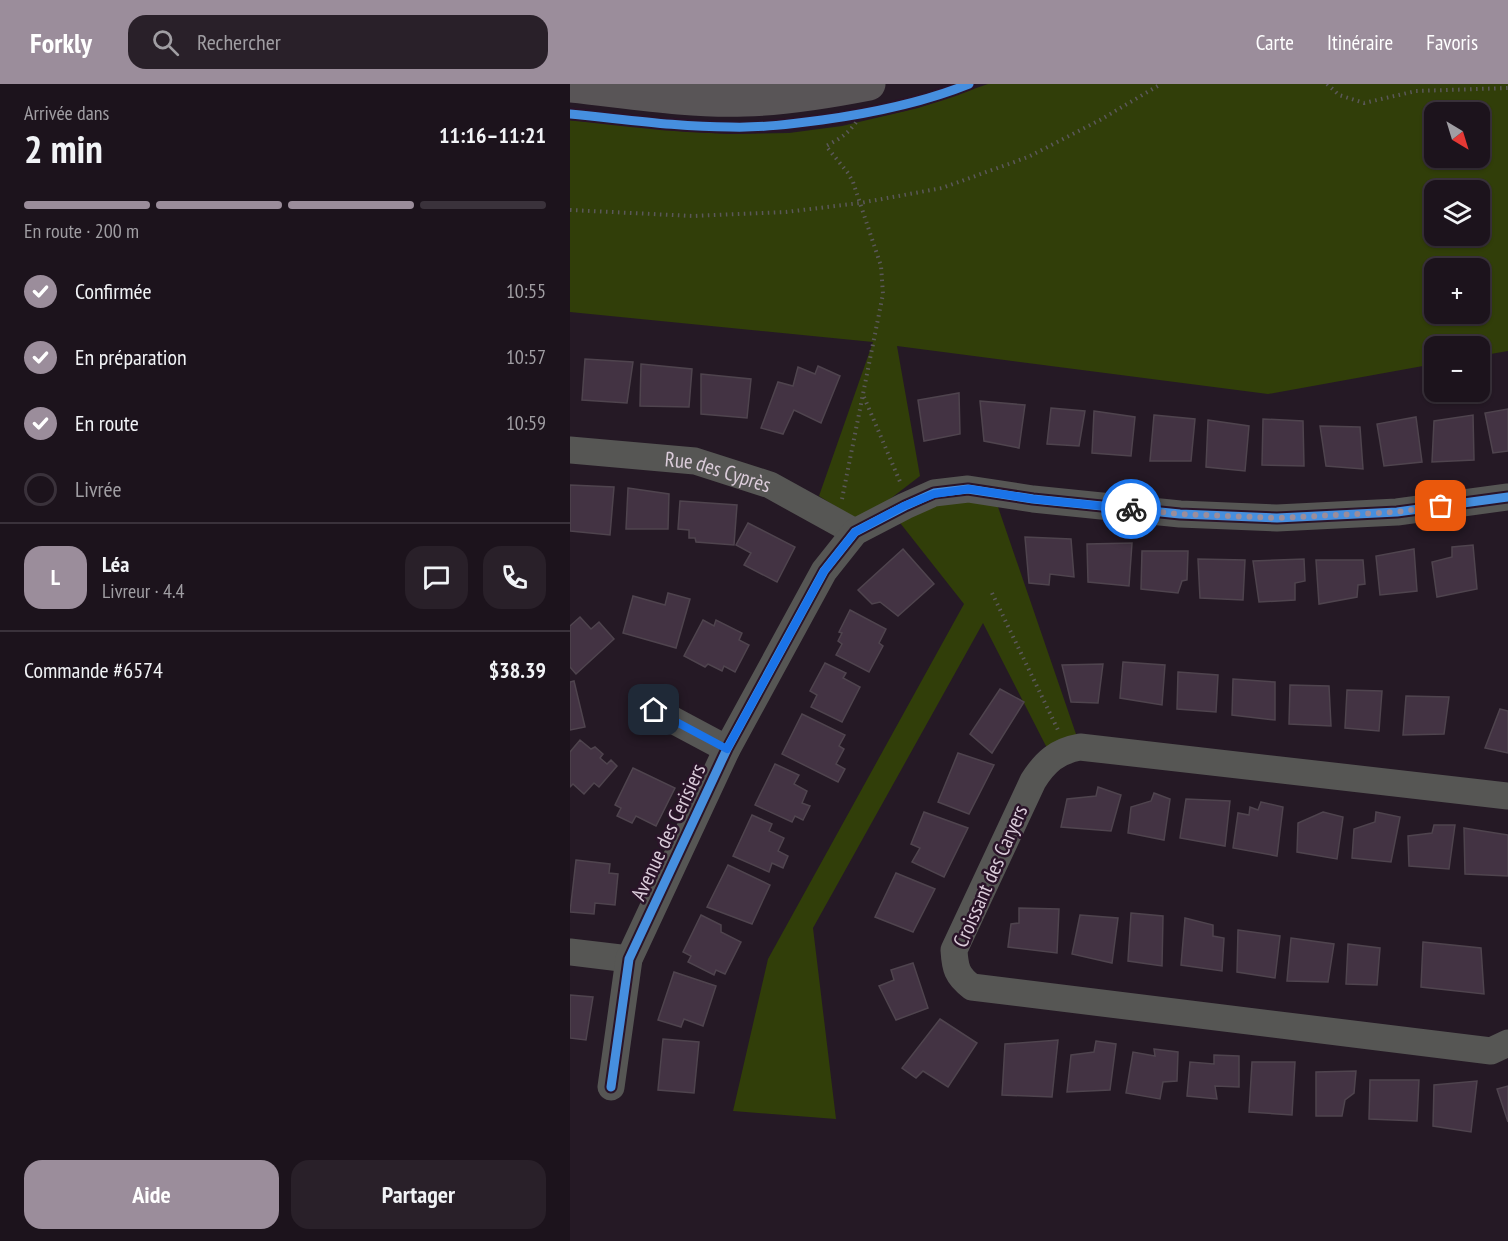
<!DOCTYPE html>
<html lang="fr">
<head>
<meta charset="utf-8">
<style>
  body { margin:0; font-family:"PT Sans Narrow",sans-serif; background:#292029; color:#f1f3f6; height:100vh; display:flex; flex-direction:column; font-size:22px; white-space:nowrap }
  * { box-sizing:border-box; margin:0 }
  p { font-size:20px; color:#a09ea3 }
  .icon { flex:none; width:33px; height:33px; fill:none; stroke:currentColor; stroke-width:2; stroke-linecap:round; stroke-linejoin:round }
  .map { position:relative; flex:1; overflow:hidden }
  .side { display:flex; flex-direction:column; background:#1c131c; width:570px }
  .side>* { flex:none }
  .needle { width:39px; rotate:142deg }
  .fabs { position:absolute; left:854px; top:18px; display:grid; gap:12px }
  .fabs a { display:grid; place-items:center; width:66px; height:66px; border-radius:12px; background:#1c131c; box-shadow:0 2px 4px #0004,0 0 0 2px #3a323b; font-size:30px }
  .pin { position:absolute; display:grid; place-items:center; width:51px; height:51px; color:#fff; margin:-26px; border-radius:12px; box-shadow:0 3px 9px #0006 }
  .courier { position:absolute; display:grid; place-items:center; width:60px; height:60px; margin:-30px; border:4px solid #1a73e8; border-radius:50%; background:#fff; color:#222; box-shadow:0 2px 8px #0007 }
  .headline em { font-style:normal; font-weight:800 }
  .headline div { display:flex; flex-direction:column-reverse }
  .headline { display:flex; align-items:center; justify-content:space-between; height:102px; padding:0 24px }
  h1 { font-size:39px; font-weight:800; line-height:45px }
  .bar { display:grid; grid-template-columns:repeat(4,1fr); gap:9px 6px; align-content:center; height:72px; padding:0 24px }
  .bar i { height:8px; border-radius:4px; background:#3a323b }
  .bar .selected { background:#9b8d9b }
  .bar p { grid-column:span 4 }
  .line { display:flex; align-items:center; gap:15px; padding:0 24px; border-top:2px solid #3a323b }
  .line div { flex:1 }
  .round { display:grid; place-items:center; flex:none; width:63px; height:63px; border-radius:18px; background:#292029 }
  ol { padding:0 24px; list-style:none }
  li { display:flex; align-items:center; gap:18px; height:66px }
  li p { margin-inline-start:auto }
  li .icon { padding:6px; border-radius:50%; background:#9b8d9b; color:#fff; stroke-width:4 }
  li:last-child { color:#a09ea3 }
  li i { width:33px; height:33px; border:3px solid #3a323b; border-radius:50% }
  .primary-button { display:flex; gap:12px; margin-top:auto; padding:12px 24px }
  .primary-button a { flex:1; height:69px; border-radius:18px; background:#9b8d9b; color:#fff; font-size:24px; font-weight:800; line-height:69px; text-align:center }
  .primary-button a+a { background:#292029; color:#f1f3f6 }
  header { display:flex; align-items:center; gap:36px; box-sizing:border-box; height:84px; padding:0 30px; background:#9b8d9b; color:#fff }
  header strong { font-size:28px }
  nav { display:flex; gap:33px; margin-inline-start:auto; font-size:21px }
  .search { width:420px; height:54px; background:#292029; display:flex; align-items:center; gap:15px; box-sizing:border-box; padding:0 21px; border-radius:18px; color:#a09ea3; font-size:22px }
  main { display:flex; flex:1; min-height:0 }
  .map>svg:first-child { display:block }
  .green { fill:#313e09; fill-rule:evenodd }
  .building { fill:#433343; stroke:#4f444e; stroke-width:1.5 }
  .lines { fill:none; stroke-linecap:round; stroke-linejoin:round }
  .path { stroke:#5b585a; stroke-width:4; stroke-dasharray:1.5 4.5; stroke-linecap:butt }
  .minor { stroke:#565654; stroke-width:27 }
  .major { stroke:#595557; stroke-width:33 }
  .cycleway-casing { stroke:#2a1429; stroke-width:13 }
  .cycleway { stroke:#468fdf; stroke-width:9 }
  .done { stroke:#9b8d9b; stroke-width:6; stroke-dasharray:0 10.8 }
  .route { stroke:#1a73e8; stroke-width:8 }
  .labels { text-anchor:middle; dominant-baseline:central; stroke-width:5; stroke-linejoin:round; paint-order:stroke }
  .street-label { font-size:21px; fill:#dbccda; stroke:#2a1429 }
</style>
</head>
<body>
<header>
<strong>Forkly</strong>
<div class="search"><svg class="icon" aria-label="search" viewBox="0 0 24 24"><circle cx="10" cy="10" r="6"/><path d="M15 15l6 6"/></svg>Rechercher</div>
<nav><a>Carte</a><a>Itinéraire</a><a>Favoris</a></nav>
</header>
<main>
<section class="side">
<div class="headline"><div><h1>2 min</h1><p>Arrivée dans</p></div><em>11:16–11:21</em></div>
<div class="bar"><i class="selected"></i><i class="selected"></i><i class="selected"></i><i></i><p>En route · 200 m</p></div>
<ol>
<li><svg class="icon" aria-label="check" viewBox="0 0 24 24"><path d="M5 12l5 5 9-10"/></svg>Confirmée<p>10:55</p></li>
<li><svg class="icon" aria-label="check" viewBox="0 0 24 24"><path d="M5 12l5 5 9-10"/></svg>En préparation<p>10:57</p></li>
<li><svg class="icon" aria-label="check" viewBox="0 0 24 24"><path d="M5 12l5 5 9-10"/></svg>En route<p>10:59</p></li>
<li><i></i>Livrée</li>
</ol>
<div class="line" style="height:108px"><b class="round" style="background:#9b8d9b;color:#fff">L</b><div><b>Léa</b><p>Livreur · 4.4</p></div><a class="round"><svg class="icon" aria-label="chat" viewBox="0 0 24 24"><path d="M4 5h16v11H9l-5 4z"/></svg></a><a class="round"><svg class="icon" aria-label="phone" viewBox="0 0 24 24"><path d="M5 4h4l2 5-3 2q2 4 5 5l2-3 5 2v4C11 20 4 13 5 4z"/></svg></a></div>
<div class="line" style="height:78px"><div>Commande #6574</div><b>$38.39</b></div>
<div class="primary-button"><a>Aide</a><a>Partager</a></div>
</section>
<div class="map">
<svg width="938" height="1157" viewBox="0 0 938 1157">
  <rect width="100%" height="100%" fill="#251925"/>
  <!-- green -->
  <g class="green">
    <path d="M418,0H938V267L909,272V262H864V280L698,310L327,262L350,392L290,438L249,412L303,258L0,228V36L109,47L158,50L219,49L272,42L348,24ZM864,28H909V74H864ZM864,106H909V152H864ZM864,184H909V230H864Z"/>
    <path d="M393,415L427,420L507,653L478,666L413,539L243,844L266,1035L163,1027L198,875L394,520L327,435L370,419Z"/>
  </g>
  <!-- building -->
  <g class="building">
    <path d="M15,275L63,278L57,319L12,316Z"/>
    <path d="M71,280L122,285L119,323L70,322Z"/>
    <path d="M248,282L270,292L251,339L224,326L213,350L191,344L208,298L223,302L228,283L245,290Z"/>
    <path d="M131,290L181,295L177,334L131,330Z"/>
    <path d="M389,309L390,350L354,357L348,316Z"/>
    <path d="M410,317L455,321L449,364L414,357Z"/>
    <path d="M481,324L515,327L509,362L477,360Z"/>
    <path d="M938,325V367L923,369L915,329Z"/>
    <path d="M524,327L565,333L561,372L522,369Z"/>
    <path d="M584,331L625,335L621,377H580Z"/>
    <path d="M903,331L904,376L862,378L864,337Z"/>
    <path d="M846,333L852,378L814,382L807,340Z"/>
    <path d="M693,335L733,337L734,382L692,381Z"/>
    <path d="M638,336L679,342L675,387L636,383Z"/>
    <path d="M750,342L790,343L793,385L756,382Z"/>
    <path d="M0,401L44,403L40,451L0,447Z"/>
    <path d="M58,404L99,410L98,445H56Z"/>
    <path d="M110,417L167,421L164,461L126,458L125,454H119V446L108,445Z"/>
    <path d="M178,439L225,463L207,498L174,481L181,469L166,461Z"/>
    <path d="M455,453L501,455L504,493L480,490L479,501L459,499Z"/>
    <path d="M562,459L559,502L518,498L517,460Z"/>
    <path d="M903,461L907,505L867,513L862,478L882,473V463Z"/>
    <path d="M333,465L364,500L328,532L310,518L302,520L288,506Z"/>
    <path d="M844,465L847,507L810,511L806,472Z"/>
    <path d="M572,467H618L617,496L612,497L608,509L571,505Z"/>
    <path d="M628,475L675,476L673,516L630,514Z"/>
    <path d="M734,475L735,497L725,499V516L689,518L683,477Z"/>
    <path d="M746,476H793L795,500L788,501L787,513L749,520Z"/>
    <path d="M98,509L120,515L106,564L53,549L63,512L95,521Z"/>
    <path d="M280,526L316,545L309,559L313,562L299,588L266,571L272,560L268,557L272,549L269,548Z"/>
    <path d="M10,533L21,545L29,538L44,555L6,590L0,583V542Z"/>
    <path d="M133,536L144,542L146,536L172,549L169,556L179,561L165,588L154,582L152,587L138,580L135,583L114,572Z"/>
    <path d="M553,578L595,581L592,621L550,614Z"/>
    <path d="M255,579L276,589L273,594L290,603L272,638L241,623L247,611L240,607Z"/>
    <path d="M533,580L528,619L501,618L492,581Z"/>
    <path d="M608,588L648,591L646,628L607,625Z"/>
    <path d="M663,595L705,598V636L662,631Z"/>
    <path d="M4,597L15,643L0,646V598Z"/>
    <path d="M720,601L759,602L761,642L719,640Z"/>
    <path d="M430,605L454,618L422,669L400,650Z"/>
    <path d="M777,606L812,607L809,647L775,644Z"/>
    <path d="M836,612L879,613L874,650L833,651Z"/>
    <path d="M930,625L938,627V669L915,664Z"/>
    <path d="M232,630L275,651L269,662L274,665L266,680L275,685L268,698L212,670Z"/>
    <path d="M10,656L21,665L25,663L33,670L30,674L37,680L41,676L47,682L29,703L24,699L14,710L3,700L0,703V668Z"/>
    <path d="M388,669L424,681L399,730L368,718Z"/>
    <path d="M205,680L229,691L224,700L237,707L232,719L240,722L233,736L225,732L222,738L185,721Z"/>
    <path d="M63,684L105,704L86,742L66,732L62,739L47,732L51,724L45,721Z"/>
    <path d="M528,703L551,711L541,747L491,743L497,715L526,712Z"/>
    <path d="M584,709L600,715L594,756L558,749L561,723L581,717Z"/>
    <path d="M616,715L660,717L655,762L610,754Z"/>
    <path d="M691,718L713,723L707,772L663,764L668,729L679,731L680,723L688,726Z"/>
    <path d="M354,728L398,744L374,793L342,778L350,764L341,760Z"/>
    <path d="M753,728L773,733L767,775L727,768L728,739Z"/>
    <path d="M806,728L830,733L821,778L782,774L784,745L805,738Z"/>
    <path d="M182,731L202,740L199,747L214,754L208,767L218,772L213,784L202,779L199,788L163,772Z"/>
    <path d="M864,741H885L879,785L839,782L838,752L862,749Z"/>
    <path d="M894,744L938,751V792L895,790Z"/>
    <path d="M6,776L40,780L39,789L48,790L45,821L25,819L24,830L0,828Z"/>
    <path d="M158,781L200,801L182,840L137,823Z"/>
    <path d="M326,789L365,805L343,848L305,833Z"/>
    <path d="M449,824L489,825L487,869L438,863L441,840L449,839Z"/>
    <path d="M561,829L593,832L592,882L558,877Z"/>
    <path d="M131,831L151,841V848L171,858L155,890L146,886L144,891L118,878L121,872L113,868Z"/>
    <path d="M510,831L548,834L542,879L502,870Z"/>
    <path d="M615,834L643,841V852L654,854L652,887L611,881Z"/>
    <path d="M668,846L710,852L705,894L667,888Z"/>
    <path d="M721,854L764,860L758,898L717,897Z"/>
    <path d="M853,858L911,864L914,910L851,903Z"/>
    <path d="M778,860L810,864L807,901L776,900Z"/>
    <path d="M343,879L358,924L326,936L309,902L324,896L321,886Z"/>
    <path d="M104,888L146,902L133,942L114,935L111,943L88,936Z"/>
    <path d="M0,911L23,913L16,956L0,954Z"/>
    <path d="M370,935L407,959L378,1003L353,987L346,994L332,984Z"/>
    <path d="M93,955L129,958L124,1009L88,1006Z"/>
    <path d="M488,956L482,1013L432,1011L435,960Z"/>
    <path d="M526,957L546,960L540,1006L497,1008L501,971L524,968Z"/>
    <path d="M584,965L608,968L607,997L593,998L590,1015L556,1009L563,968L585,972Z"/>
    <path d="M644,971L669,972V1003L645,1002L647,1015L617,1012L620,978L644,980Z"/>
    <path d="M682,978H725L722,1031L679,1028Z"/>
    <path d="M786,987L784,1009L775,1016L772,1032H746V988Z"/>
    <path d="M800,996H849L847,1037L799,1035Z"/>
    <path d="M907,997L901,1048L863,1042L864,1001Z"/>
    <path d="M938,1002V1038L927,1005Z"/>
  </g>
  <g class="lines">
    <!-- path -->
    <g class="path">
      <path d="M757,0L769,11L794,19L846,7L938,4"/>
      <path d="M0,126L123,132L216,128L290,119L372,104L458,73L530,36L591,0"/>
      <path d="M294,313L331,400"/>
      <path d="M272,415L313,210L311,182L283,98L278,89L256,62C273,53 281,48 291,30"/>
      <path d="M422,509L488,646"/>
    </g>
    <!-- minor -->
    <g class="minor">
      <path id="s1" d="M0,366L125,377L200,401L285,448"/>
      <path d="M84,626L157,665"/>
      <path d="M938,712L510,663C487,667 475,678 463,697L384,866C385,884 387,892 402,903L921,967L938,959"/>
      <path d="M0,868L59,875"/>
      <path d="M41,1003L59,875L157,665L254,487L285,448L335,422L364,409L398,405L463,415L610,430L707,434L827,428L938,413"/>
    </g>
    <!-- major -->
    <path class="major" d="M0,2C58,8 117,18 175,16C217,15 258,8 299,0"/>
    <defs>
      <g id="cycleway">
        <path d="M0,30C53,35 107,43 160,43C191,44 222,40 252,36C302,29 352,19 399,0"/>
        <path d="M41,1003L59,875L157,665L254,487L285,448L335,422L364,409L398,405L463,415L610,430L707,434L827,428L938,413"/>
      </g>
    </defs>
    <!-- cycleway casing -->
    <use href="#cycleway" class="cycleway-casing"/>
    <!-- cycleway -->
    <use href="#cycleway" class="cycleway"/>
  </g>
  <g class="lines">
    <!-- done -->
    <path class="done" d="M561,425L610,430L707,434L827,428L871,422"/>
    <!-- route -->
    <path class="route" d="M84,626L157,665L254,487L285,448L334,422L364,410L399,405L463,415L561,425"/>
  </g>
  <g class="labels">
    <!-- street labels -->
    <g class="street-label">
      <text stroke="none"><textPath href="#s1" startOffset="150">Rue des Cyprès</textPath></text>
      <text transform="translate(98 748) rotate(-65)">Avenue des Cerisiers</text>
      <text transform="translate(420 792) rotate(-66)">Croissant des Caryers</text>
    </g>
  </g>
</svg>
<div class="fabs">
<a><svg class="needle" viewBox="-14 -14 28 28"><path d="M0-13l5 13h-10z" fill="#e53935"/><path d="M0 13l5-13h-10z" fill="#a09ea3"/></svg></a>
<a><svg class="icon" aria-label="layers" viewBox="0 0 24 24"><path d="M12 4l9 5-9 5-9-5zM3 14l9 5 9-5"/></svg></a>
<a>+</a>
<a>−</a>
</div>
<div class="pin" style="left:871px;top:422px;background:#ea580c"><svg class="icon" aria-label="bag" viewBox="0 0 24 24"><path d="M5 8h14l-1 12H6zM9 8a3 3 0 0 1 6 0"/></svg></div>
<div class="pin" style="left:84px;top:626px;background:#1f2937"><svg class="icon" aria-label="home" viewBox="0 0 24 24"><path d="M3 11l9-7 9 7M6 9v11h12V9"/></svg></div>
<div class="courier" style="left:561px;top:425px"><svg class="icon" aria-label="bike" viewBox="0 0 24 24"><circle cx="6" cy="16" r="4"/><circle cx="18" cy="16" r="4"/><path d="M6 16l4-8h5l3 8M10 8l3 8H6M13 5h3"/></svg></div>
</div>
</main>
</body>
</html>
